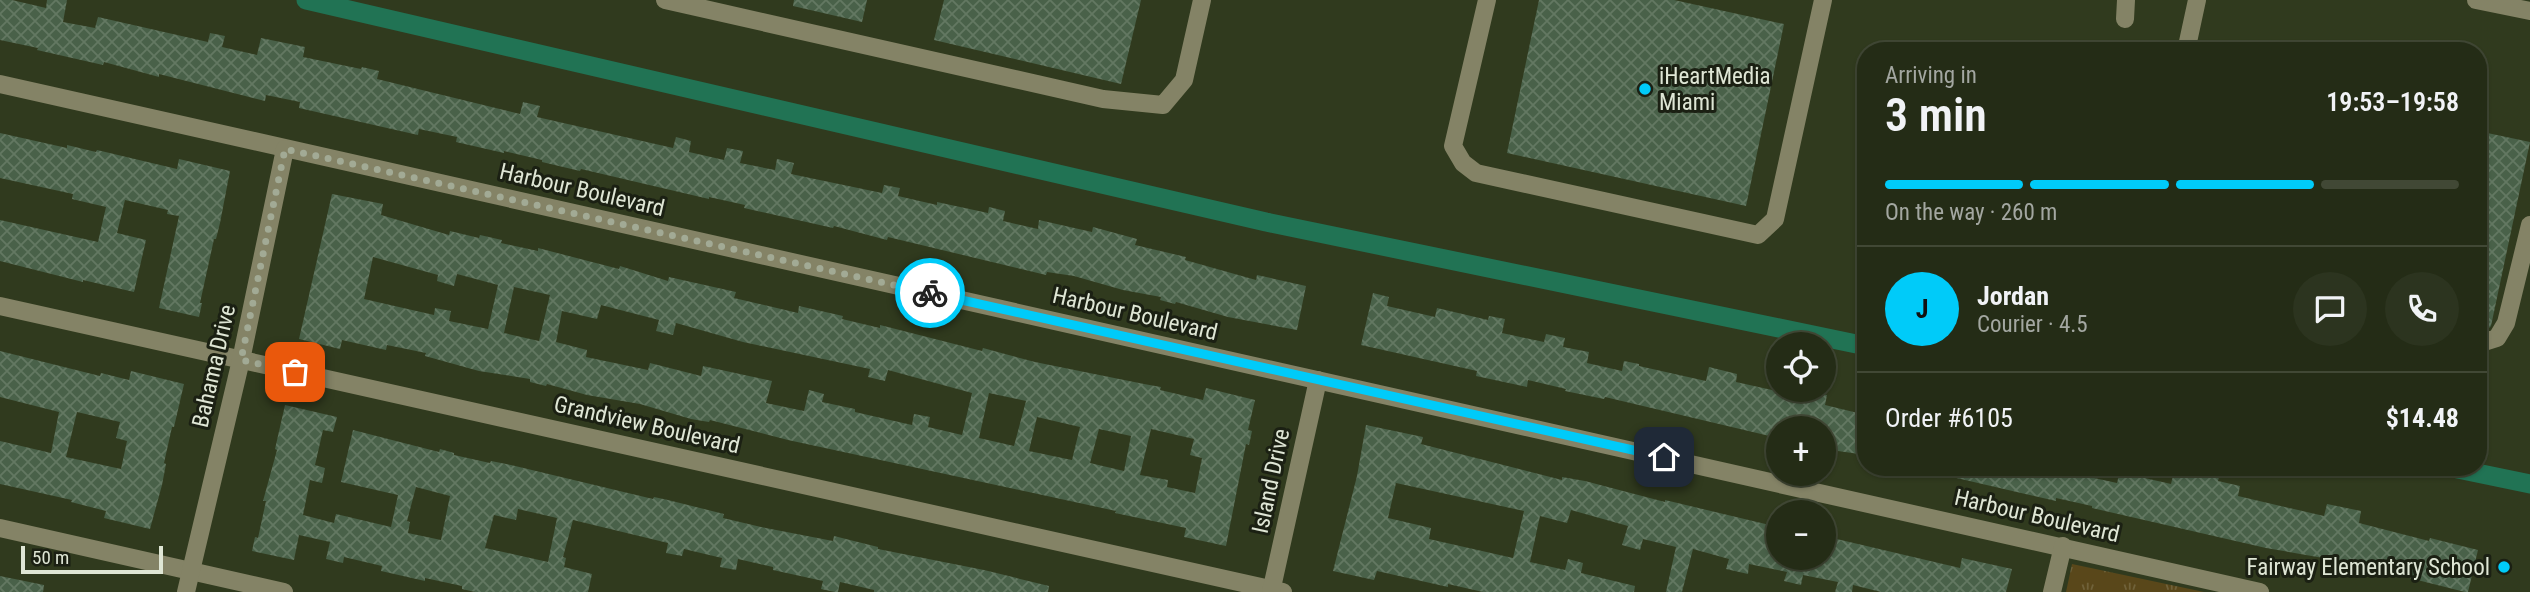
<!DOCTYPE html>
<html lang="en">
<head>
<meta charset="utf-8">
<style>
  body { margin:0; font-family:"Roboto Condensed",sans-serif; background:#2c341f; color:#f1f3f6; height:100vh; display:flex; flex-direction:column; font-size:26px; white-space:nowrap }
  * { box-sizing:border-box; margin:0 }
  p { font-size:23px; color:#a3a7a1 }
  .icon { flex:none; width:38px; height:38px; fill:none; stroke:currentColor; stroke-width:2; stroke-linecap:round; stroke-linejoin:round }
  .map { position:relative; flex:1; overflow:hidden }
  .side { position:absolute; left:1857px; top:42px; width:630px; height:434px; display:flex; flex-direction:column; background:#242c16; border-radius:28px; box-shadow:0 2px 5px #0004,0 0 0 2px #414835 }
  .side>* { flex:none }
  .fabs { position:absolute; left:1766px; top:332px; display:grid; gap:14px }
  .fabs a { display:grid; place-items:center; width:70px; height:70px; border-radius:50%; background:#242c16; box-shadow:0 2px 5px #0004,0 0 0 2px #414835; font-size:35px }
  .scale { position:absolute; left:21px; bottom:18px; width:142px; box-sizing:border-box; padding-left:7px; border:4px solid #dfe6d5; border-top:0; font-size:19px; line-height:24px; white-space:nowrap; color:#dfe6d5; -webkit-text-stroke:5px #1b2013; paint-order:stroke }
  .pin { position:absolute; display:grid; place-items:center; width:60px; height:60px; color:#fff; margin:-30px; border-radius:14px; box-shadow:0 4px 10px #0006 }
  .courier { position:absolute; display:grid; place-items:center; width:70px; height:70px; margin:-35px; border:5px solid #00cbf9; border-radius:50%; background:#fff; color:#222; box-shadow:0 2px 9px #0007 }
  .headline em { font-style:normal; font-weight:600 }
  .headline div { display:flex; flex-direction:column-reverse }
  .headline { display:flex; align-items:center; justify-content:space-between; height:119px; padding:0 28px }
  h1 { font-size:46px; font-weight:600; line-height:52px }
  .bar { display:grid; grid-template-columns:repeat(4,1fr); gap:10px 7px; align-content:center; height:84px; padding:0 28px }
  .bar i { height:9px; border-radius:5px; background:#414835 }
  .bar .current { background:#00cbf9 }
  .bar p { grid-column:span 4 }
  .line { display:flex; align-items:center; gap:18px; padding:0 28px; border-top:2px solid #414835 }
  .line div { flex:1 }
  .round { display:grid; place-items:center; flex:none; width:74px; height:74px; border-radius:37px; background:#2c341f }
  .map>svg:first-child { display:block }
  .park { fill:url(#park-tufts) }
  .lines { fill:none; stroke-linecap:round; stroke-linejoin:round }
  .canal { stroke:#217354; stroke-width:19 }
  .building { fill:url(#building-cross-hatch); fill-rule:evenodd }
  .minor { stroke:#848366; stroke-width:18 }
  .done { stroke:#a2aa95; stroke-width:7; stroke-dasharray:0 12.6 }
  .route { stroke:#00cbf9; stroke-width:9 }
  .poi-dot { fill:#00cbf9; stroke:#1b2013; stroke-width:2.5 }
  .labels { text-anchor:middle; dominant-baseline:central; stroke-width:6; stroke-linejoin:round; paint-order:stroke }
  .poi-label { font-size:23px; fill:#dfe6d5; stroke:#1b2013; text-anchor:start }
  .street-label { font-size:23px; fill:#dfe6d5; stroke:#1b2013 }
</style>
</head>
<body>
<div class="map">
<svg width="2530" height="592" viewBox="0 0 2530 592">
  <defs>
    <pattern id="park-tufts" width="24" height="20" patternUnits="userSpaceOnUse" patternTransform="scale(1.75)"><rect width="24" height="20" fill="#59471a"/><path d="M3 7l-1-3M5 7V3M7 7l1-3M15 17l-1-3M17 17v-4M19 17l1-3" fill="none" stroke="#70623a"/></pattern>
    <pattern id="building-cross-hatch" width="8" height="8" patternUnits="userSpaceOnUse" patternTransform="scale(1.75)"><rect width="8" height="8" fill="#496149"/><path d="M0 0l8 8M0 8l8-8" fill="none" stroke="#637862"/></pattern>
  </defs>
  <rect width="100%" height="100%" fill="#303a1e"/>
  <!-- park -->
  <path class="park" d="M2072,564L2204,592H2066Z"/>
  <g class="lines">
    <!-- canal -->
    <g class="canal">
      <path d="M306,0L1266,222L1866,346"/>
      <path d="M2448,467L2530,484"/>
    </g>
  </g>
  <!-- building -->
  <g class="building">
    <path d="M0,0H12L46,8L47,0H67L63,22L95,28L98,17L208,42L210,33L225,36L222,47L257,55L261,38L305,47L303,57L361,69L362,67L379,71L377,79L520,114L523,102L540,106L537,117L673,148L676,137L691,141L689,152L724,160L727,148L743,151L740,163L775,170L777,159L794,163L791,174L882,193L884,185L900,188L898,196L937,205V202L988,213L989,207L1005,211L1003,221L1038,229L1039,220L1092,232L1093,227L1137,239L1135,245L1186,257L1185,260L1256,280L1257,275L1306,286L1297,330L1228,317L1176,302L1175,304L1160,300L1161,297L1123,290L1074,276L1047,272L1046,275L888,237L887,240L834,226L833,228L744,208L745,205L709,197V199L581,169L580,171L542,162V160L504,151V153L456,142L457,137L419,129L418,135L299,108L300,102L266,95L265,101L159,74V77L104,62L103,65L37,50L38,48L0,40Z"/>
    <path d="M794,0H867L862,22L793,6Z"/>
    <path d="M944,0H1141L1121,84L934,40Z"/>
    <path d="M1539,0H1674L1784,24L1746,206L1507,153Z"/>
    <path d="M2478,131L2530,142L2491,326L2489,328L2478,332Z"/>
    <path d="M0,133L67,148V145L96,152L97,150L177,169L179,159L230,171L220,223L216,239H214L200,303H202L199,317L159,308L179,216L167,214L168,210L125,200L117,233L146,240L134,292L83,280V282L0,261V220L98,242L106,207L72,199L73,194L0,178Z"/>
    <path d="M332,194L383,204L381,215L449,235L450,231L479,238L480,235L502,240L501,243L538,251V248L619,269L620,266L668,281L669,277L736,292L734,298L798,313L799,306L843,316L842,319L880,328V325L982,351L983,348L1035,362L1144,384L1161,387L1160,390L1203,400L1206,388L1255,400L1248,430L1252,431L1249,445L1246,444L1226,546L1184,537L1186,528L1115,513L1116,511L788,440L710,420L709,422L691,419L640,404L587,395L547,384L546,386L530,382V379L479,371L425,356L426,353L387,345L386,350L342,340L340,349L299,339ZM373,257L438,275L437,281L454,286L457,274L498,285L488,329L449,321L451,311L435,308L434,315L364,299ZM514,287L550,295L539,341L504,333ZM601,305L659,320L656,331L673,335L676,323L743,342L870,369L868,377L885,381L888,370L972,393L962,435L928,427L930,417L914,414L912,425L855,412V409L822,402L824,394L809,390L804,411L766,403L772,381L703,366L701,376L650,363L648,370L586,357L587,350L556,342L562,311L597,319ZM989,393L1026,401L1014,446L979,438ZM1037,417L1080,427L1072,460L1029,451ZM1099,429L1131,436L1124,471L1090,463ZM1151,429L1194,439L1190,455L1202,458L1195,493L1167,487L1168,480L1140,475Z"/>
    <path d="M1373,293L1389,297L1387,306L1435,317L1437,308L1488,320L1489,316L1505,319L1502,333L1544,342L1546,334L1565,338L1563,347L1589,352L1587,363L1622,371L1624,361L1639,364V366L1706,381L1709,367L1737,374L1736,382L1809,398L1810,391L1827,395L1825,405L1866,415V455L1824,449V429H1778V438L1605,397L1604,399L1565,391L1566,389L1528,380L1527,387L1476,376L1477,371L1361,345Z"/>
    <path d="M0,351L100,376L101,373L129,380L131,371L184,384L174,427H172L164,463L166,464L162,485L150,529L104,518L106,511L71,502L72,500L0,484V441L51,453L59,412L0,397ZM77,412L120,422L116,438L127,441L121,469L66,457Z"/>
    <path d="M285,405L337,417L333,432L323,430L315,465L325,468L322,483L310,480L303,515L334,523L336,514L391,527L398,495L341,482L353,430L439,452L440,449L454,453V455L490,463L491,461L511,465L653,499L654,497L668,500L724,514L723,518L761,527L833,541L834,536L878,547V549L984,570L1049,586L1048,592H874V590L840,582L838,592H835L821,589L823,581L773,570V567L738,559L736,570L720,567L722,558L684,549L682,556L666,553L668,543L573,520L563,557L566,558L564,567L592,574L588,592H475L462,589V586L425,578V581L381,571L382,566L344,557L343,563L326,559L330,542L299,535L294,560L252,551L255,537L258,538L266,501H263L277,450L275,449ZM416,487L450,496L441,540L408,533L410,522L407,521ZM518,509L557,518L548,562L485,548L494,515L516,520Z"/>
    <path d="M1366,425L1423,437L1421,444L1476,458L1562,480V477L1585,481L1665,502V500L1778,527V558H1824V536L1960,568L1962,558L2012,569L2006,592H1881L1853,585L1852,592H1835L1838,582L1803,575L1801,585L1784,581L1787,572L1749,564L1748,574L1726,569L1729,559L1693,549L1682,592H1666L1676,547L1643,539L1640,550L1622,545L1628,526L1571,510L1567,523L1540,516L1530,562L1565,570L1568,559L1583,563L1581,573L1635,586L1634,592H1483L1448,584V587L1377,571L1374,580L1333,571L1357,476ZM1396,483L1524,511L1513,558L1429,539L1431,528L1388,518Z"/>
    <path d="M1936,467H2063L2062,471L2117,483L2121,467H2138L2136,476L2171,484L2175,467H2196L2220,473L2218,481L2240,486L2238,496L2324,516L2327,504L2361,511L2359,523L2429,541L2430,538L2478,550L2468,592H2465L2346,562L2266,548L2092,508V506L2056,498V501L1935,473Z"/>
    <path d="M0,576L44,585L43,592H0Z"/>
  </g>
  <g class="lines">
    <!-- minor -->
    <g class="minor">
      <path d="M665,0L1103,99L1163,105L1184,80L1202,0"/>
      <path d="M1487,0L1453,146L1463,163L1476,173L1758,235L1775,219L1823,0"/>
      <path d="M2476,0L2530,11"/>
      <path d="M2125,19L2126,0"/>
      <path d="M2186,51L2197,0"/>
      <path d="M0,84L2260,592"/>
      <path d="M0,306L1283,592"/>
      <path d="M2478,344L2497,338L2506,323L2530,225"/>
      <path d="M0,528L284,592"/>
      <path d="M186,592L241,360L285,149"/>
      <path d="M1271,592L1318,380"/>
      <path d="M2052,592L2063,546"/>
    </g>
  </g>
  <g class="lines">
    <!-- done -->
    <path class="done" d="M295,372L241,360L285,149L930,293"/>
    <!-- route -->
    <path class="route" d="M930,293L1664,457"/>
  </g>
  <!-- markers -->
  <g class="poi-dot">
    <circle cx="1645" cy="89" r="7"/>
    <circle cx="2504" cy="567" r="7"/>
  </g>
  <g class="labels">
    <!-- poi labels -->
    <g class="poi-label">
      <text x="1659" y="76">iHeartMedia<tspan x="1659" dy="26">Miami</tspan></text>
      <text x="2490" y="567" text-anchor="end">Fairway Elementary School</text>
    </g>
    <!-- street labels -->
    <g class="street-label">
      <text transform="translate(582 190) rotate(13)">Harbour Boulevard</text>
      <text transform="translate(1135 314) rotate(13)">Harbour Boulevard</text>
      <text transform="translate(214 366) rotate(-77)">Bahama Drive</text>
      <text transform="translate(647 425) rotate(13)">Grandview Boulevard</text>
      <text transform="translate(1271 481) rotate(-78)">Island Drive</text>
      <text transform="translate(2037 516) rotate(13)">Harbour Boulevard</text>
    </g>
  </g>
</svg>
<div class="fabs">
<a><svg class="icon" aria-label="locate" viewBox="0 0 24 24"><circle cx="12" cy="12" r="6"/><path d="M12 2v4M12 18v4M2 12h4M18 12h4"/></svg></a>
<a>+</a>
<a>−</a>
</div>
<div class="scale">50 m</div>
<div class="pin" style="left:295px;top:372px;background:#ea580c"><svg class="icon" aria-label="bag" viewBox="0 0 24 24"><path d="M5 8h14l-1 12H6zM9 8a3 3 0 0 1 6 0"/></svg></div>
<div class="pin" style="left:1664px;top:457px;background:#1f2937"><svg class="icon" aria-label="home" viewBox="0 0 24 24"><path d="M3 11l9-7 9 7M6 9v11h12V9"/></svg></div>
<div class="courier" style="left:930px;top:293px"><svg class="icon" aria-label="bike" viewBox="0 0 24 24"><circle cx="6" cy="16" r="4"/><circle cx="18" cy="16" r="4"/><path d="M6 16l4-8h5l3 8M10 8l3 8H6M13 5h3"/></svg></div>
<section class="side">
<div class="headline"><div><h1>3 min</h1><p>Arriving in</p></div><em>19:53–19:58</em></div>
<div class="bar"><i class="current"></i><i class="current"></i><i class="current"></i><i></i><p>On the way · 260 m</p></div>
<div class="line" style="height:126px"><b class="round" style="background:#00cbf9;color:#111">J</b><div><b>Jordan</b><p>Courier · 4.5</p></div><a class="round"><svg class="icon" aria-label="chat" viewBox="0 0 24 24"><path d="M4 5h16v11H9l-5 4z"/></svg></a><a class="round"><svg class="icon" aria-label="phone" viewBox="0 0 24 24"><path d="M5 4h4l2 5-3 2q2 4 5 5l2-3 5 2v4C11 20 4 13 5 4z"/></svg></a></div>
<div class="line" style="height:91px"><div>Order #6105</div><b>$14.48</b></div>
</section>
</div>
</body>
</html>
